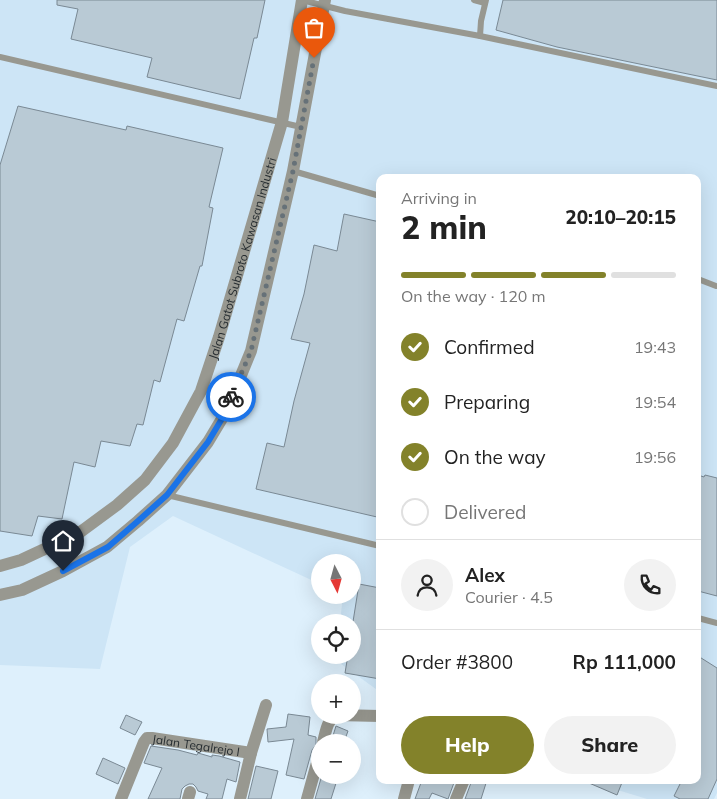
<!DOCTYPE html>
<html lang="en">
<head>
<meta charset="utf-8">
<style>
  body { margin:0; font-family:Mulish,sans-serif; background:#f2f2f2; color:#222; height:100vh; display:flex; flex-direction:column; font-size:19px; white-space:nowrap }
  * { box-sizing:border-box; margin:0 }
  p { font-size:16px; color:#767676 }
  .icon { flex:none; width:28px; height:28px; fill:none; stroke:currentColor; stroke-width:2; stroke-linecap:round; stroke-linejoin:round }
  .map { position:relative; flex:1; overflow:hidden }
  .side { position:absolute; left:376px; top:174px; width:325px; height:610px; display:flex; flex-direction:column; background:#fff; border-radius:10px; box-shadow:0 5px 20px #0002 }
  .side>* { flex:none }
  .needle { width:32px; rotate:174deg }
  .tools { position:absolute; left:311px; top:554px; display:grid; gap:10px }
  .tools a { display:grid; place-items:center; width:50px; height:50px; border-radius:50%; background:#fff; box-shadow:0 5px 20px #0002; font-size:25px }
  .pin { position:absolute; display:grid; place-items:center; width:42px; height:42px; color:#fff; margin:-51px -21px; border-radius:50% 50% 50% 0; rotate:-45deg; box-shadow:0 0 5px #0007 }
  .pin .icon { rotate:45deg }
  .courier { position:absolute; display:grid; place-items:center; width:50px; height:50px; margin:-25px; border:4px solid #1a73e8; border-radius:50%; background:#fff; color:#222; box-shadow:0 1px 6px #0007 }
  .head em { font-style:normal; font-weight:800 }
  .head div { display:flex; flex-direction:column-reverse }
  .head { display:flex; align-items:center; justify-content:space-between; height:85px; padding:0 25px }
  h1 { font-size:32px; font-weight:800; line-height:38px }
  .bar { display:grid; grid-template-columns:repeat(4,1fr); gap:8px 5px; align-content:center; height:60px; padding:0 25px }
  .bar i { height:6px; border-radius:4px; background:#e0e0e0 }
  .bar .on { background:#83822a }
  .bar p { grid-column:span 4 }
  .line { display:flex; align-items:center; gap:12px; padding:0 25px; border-top:1px solid #e0e0e0 }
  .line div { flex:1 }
  .round { display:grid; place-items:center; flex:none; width:52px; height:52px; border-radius:26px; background:#f2f2f2 }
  ol { padding:0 25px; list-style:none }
  li { display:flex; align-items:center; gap:15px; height:55px }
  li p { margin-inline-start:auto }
  li .icon { padding:5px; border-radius:50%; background:#83822a; color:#fff; stroke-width:4 }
  li:last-child { color:#767676 }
  li i { width:28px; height:28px; border:2px solid #e0e0e0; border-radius:50% }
  .primary-button { display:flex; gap:10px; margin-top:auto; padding:10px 25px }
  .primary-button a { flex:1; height:58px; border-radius:30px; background:#83822a; color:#fff; font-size:20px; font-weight:800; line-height:58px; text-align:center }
  .primary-button a+a { background:#f2f2f2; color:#222 }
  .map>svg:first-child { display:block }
  .built { fill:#cde5f6 }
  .building { fill:#b9cad5; stroke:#7a8994 }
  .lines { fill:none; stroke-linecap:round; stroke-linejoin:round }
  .service { stroke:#989890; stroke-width:6 }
  .minor { stroke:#989890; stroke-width:12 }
  .tertiary { stroke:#989890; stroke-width:12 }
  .done { stroke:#667178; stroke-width:5; stroke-dasharray:0 9 }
  .route { stroke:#1a73e8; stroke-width:6 }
  .labels { text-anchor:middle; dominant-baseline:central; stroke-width:4; stroke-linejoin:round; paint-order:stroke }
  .street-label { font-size:12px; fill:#262d31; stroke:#def0fc }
</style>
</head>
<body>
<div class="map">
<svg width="717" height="799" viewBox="0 0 717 799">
  <rect width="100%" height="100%" fill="#def0fc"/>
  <!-- built -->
  <path class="built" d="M0,0H717V793L714,799H647L585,780H698V178H380V692L337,661L338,655H352V622H340L343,595H352V562H320V584L173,516L130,547L100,669L0,665Z"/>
  <!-- building -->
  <g class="building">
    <path d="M57,0H265L257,38H254L240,99L147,77L152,58L71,39L78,9L57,5Z"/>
    <path d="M503,0H717V80L557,47L496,30Z"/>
    <path d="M18,106L126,130L127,126L223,148L209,207L213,208L202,266H200L184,321L177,319L160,382L154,380L143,425L137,424L130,446L101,441L95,467L74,462L62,519L38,516L32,536L0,531V165Z"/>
    <path d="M344,214L380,222V503L377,517L256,489L267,443L284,447L294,401L310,343L291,339L304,294L314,245L337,251Z"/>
    <path d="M698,475L704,477L705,475L717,478V596L698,591Z"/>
    <path d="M359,584L380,588V679L345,673L348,655H352V628Z"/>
    <path d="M698,656L717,668V779L708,799H680L674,796L682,780H698Z"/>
    <path d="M288,714L310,717L308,735L316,737V745L312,750L304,779L286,775L294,739L268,742L267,729L286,727Z"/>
    <path d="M126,715L142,722L135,735L120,728Z"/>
    <path d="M336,726L348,731L344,742H331Z"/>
    <path d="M151,746L178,750L197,755L198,753L212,757V755L219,756L240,762L236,782L227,779L222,799H206L208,794L198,791L196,787L193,784H189L185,786L182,789L180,799H148L162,768L144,763Z"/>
    <path d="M103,758L125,768L118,784L96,774Z"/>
    <path d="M256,766L278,771L271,799H248Z"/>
    <path d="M322,775L337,780L331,799H315Z"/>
    <path d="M422,780H455L448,799L432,793L429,799H415Z"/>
    <path d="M472,780H487L481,799H465Z"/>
    <path d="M582,780H623L617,795Z"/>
  </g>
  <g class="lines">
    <!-- service -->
    <g class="service">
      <path d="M302,0L345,11L480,36L481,21L486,0"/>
      <path d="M474,0L485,3"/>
      <path d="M480,36L717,86"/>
      <path d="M0,57L301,127"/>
      <path d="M293,171L380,196"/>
      <path d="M698,279L716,286"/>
      <path d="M167,495L380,546"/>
      <path d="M698,618L717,623"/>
    </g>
    <!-- minor -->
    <g class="minor">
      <path d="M323,742C326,733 326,720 337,715L380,716"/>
      <path id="s1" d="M121,799L144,742L147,738H152L251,753"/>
      <path d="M188,799L190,792"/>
      <path d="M240,799L251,753L266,705"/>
      <path d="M307,799L320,752"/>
      <path d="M404,799L409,780"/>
      <path d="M456,799L464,780"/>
    </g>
    <!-- tertiary -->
    <g class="tertiary">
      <path id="s2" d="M0,566L21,560L79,533L117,505L145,480L173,443L201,391L219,337L282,122L302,0"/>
      <path d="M0,595L22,590L63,571L107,547L138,521L167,495L208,442L226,412L251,351L293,171L325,0"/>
    </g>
  </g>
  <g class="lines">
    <!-- done -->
    <path class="done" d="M231,397L251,351L293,171L314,58"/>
    <!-- route -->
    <path class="route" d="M63,571L108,547L138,521L167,495L208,442L226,412L231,397"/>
  </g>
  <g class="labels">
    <!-- street labels -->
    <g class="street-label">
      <text stroke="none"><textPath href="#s2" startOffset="415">Jalan Gatot Subroto Kawasan Industri</textPath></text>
      <text stroke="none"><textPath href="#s1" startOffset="116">Jalan Tegalrejo I</textPath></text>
    </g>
  </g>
</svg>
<div class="tools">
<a><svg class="needle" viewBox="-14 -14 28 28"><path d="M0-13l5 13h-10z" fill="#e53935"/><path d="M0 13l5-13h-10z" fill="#767676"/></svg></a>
<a><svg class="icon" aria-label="locate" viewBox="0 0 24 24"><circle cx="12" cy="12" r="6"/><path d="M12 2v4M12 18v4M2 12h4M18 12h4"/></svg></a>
<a>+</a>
<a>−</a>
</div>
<div class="pin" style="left:314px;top:58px;background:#ea580c"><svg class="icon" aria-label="bag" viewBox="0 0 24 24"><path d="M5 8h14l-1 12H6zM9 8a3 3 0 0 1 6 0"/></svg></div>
<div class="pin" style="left:63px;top:571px;background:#1f2937"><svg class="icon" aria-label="home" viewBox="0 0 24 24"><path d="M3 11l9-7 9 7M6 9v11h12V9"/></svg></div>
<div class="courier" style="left:231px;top:397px"><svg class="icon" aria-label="bike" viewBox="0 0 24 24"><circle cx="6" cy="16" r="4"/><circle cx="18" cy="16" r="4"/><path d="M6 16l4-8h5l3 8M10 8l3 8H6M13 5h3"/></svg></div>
<section class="side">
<div class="head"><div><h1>2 min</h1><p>Arriving in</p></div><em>20:10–20:15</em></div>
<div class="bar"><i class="on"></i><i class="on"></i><i class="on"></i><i></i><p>On the way · 120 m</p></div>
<ol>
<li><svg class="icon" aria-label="check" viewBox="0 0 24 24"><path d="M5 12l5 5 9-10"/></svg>Confirmed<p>19:43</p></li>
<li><svg class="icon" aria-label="check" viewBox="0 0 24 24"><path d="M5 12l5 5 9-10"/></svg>Preparing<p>19:54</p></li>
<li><svg class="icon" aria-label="check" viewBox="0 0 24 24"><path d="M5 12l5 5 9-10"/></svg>On the way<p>19:56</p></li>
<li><i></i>Delivered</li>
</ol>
<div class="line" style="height:90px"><a class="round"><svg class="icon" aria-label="person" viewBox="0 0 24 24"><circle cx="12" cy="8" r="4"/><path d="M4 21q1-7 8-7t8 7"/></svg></a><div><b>Alex</b><p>Courier · 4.5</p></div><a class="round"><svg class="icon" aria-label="phone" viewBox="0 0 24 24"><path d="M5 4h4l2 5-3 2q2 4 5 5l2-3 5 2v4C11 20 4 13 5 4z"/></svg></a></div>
<div class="line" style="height:65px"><div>Order #3800</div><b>Rp 111,000</b></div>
<div class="primary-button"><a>Help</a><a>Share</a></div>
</section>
</div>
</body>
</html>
